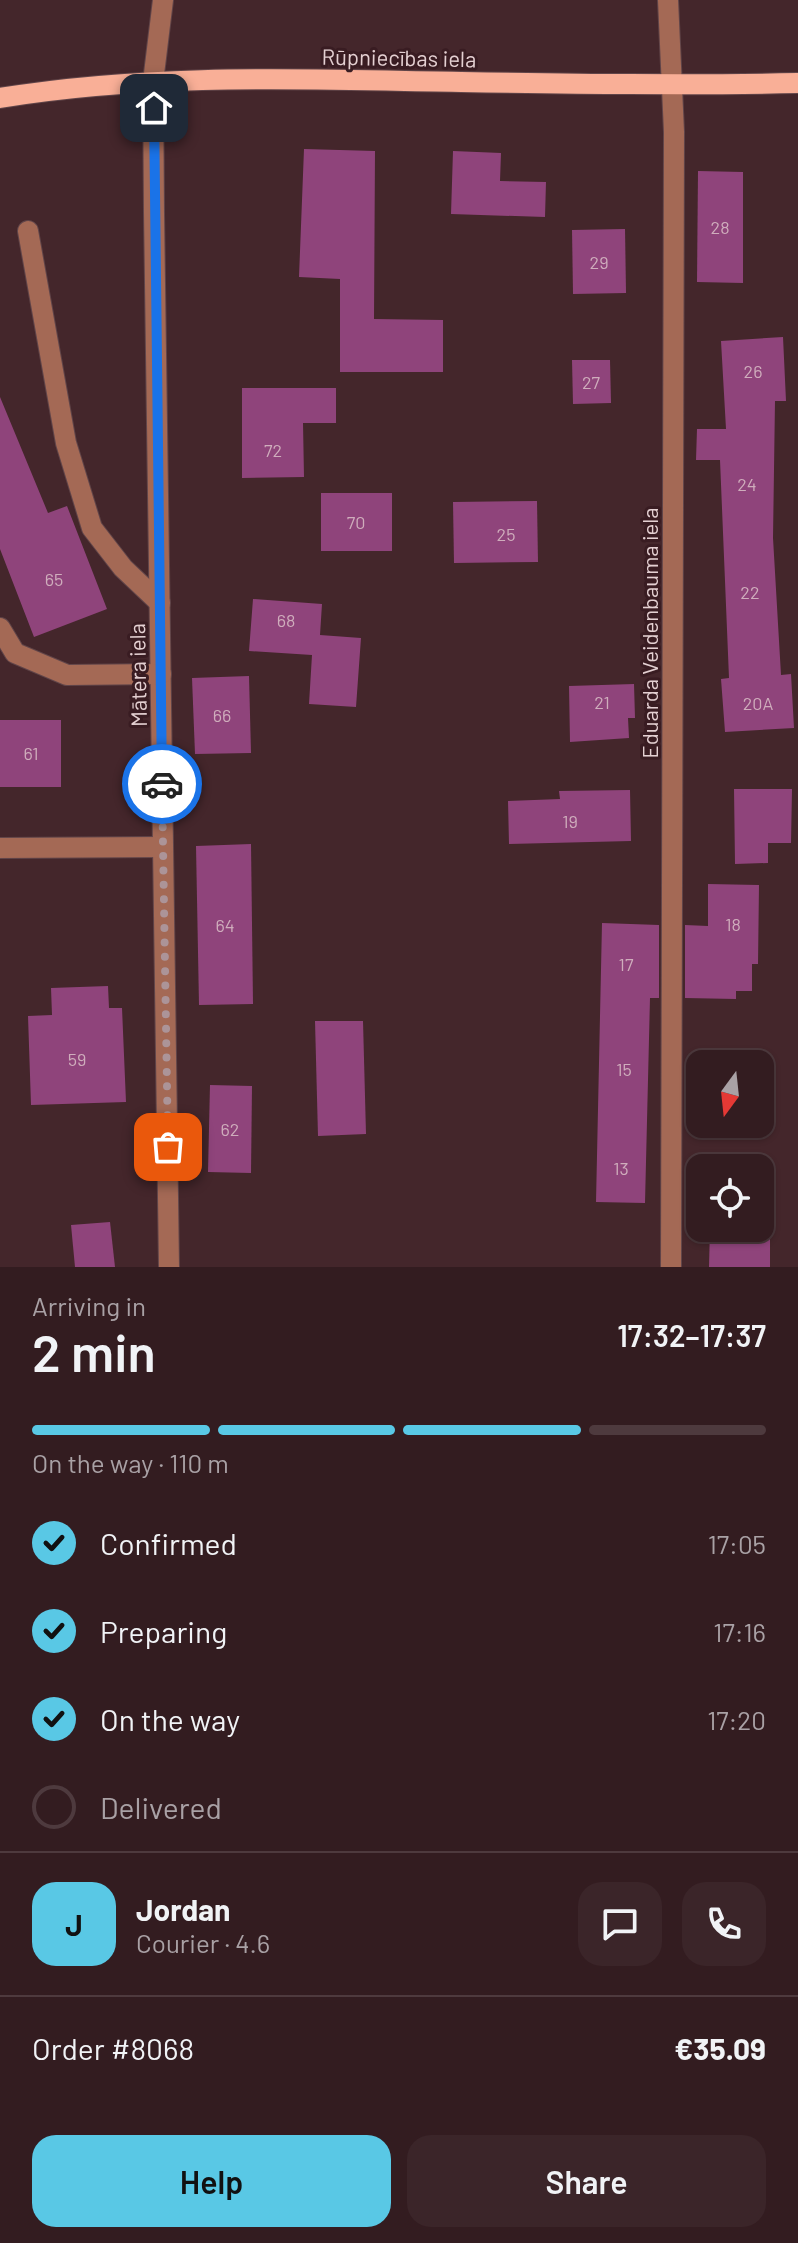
<!DOCTYPE html>
<html lang="en">
<head>
<meta charset="utf-8">
<style>
  body { margin:0; font-family:Barlow,sans-serif; background:#3b2529; color:#f1f3f6; height:100vh; display:flex; flex-direction:column; font-size:30px; white-space:nowrap }
  * { box-sizing:border-box; margin:0 }
  p { font-size:26px; color:#a9a1a5 }
  .icon { flex:none; width:44px; height:44px; fill:none; stroke:currentColor; stroke-width:2; stroke-linecap:round; stroke-linejoin:round }
  .map { position:relative; height:1267px; overflow:hidden }
  .drawer { display:flex; flex-direction:column; background:#331c20; flex:1 }
  .drawer>* { flex:none }
  .needle { width:52px; rotate:195deg }
  .fabs { position:absolute; left:686px; top:1050px; display:grid; gap:16px }
  .fabs a { display:grid; place-items:center; width:88px; height:88px; border-radius:16px; background:#331c20; box-shadow:0 2px 6px #0004,0 0 0 2px #4e3a3e; font-size:40px }
  .pin { position:absolute; display:grid; place-items:center; width:68px; height:68px; color:#fff; margin:-34px; border-radius:16px; box-shadow:0 4px 12px #0006 }
  .courier { position:absolute; display:grid; place-items:center; width:80px; height:80px; margin:-40px; border:6px solid #1a73e8; border-radius:50%; background:#fff; color:#222; box-shadow:0 2px 10px #0007 }
  .summary em { font-style:normal; font-weight:600 }
  .summary div { display:flex; flex-direction:column-reverse }
  .summary { display:flex; align-items:center; justify-content:space-between; height:136px; padding:0 32px }
  h1 { font-size:52px; font-weight:600; line-height:60px }
  .bar { display:grid; grid-template-columns:repeat(4,1fr); gap:12px 8px; align-content:center; height:96px; padding:0 32px }
  .bar i { height:10px; border-radius:6px; background:#4e3a3e }
  .bar .selected { background:#59c8e5 }
  .bar p { grid-column:span 4 }
  .line { display:flex; align-items:center; gap:20px; padding:0 32px; border-top:2px solid #4e3a3e }
  .line div { flex:1 }
  .round { display:grid; place-items:center; flex:none; width:84px; height:84px; border-radius:24px; background:#3b2529 }
  ol { padding:0 32px; list-style:none }
  li { display:flex; align-items:center; gap:24px; height:88px }
  li p { margin-inline-start:auto }
  li .icon { padding:8px; border-radius:50%; background:#59c8e5; color:#111; stroke-width:4 }
  li:last-child { color:#a9a1a5 }
  li i { width:44px; height:44px; border:4px solid #4e3a3e; border-radius:50% }
  .primary-button { display:flex; gap:16px; margin-top:auto; padding:16px 32px }
  .primary-button a { flex:1; height:92px; border-radius:24px; background:#59c8e5; color:#111; font-size:32px; font-weight:600; line-height:92px; text-align:center }
  .primary-button a+a { background:#3b2529; color:#f1f3f6 }
  .map>svg:first-child { display:block }
  .building { fill:#8f447b }
  .lines { fill:none; stroke-linecap:round; stroke-linejoin:round }
  .minor-casing { stroke:#614549; stroke-width:22 }
  .major-casing { stroke:#614549; stroke-width:22 }
  .minor { stroke:#a46955; stroke-width:20 }
  .major { stroke:#f9af97; stroke-width:20 }
  .done { stroke:#ac9498; stroke-width:8; stroke-dasharray:0 14.4 }
  .route { stroke:#1a73e8; stroke-width:10 }
  .labels { text-anchor:middle; dominant-baseline:central; stroke-width:6; stroke-linejoin:round; paint-order:stroke }
  .number-label { font-size:18px; fill:#cfadbc }
  .street-label { font-size:22px; fill:#e4d0d2; stroke:#391c22 }
</style>
</head>
<body>
<div class="map">
<svg width="798" height="1267" viewBox="0 0 798 1267">
  <rect width="100%" height="100%" fill="#44262b"/>
  <!-- building -->
  <g class="building">
    <path d="M304,149L375,151L374,319L443,320V372H340V279L299,277Z"/>
    <path d="M453,151L501,153L500,181L546,182L545,217L451,214Z"/>
    <path d="M698,171L743,172V283L697,282Z"/>
    <path d="M625,229L626,293L573,294L572,230Z"/>
    <path d="M783,337L786,401H775L773,538L781,675L791,674L794,728L725,732L721,679L729,678L720,460H696L697,429H726L721,341Z"/>
    <path d="M572,360H610L611,403L573,404Z"/>
    <path d="M242,388H336V423H303L304,477L242,478Z"/>
    <path d="M0,397L48,513L67,506L107,609L34,637L0,549Z"/>
    <rect x="321" y="493" width="71" height="58"/>
    <path d="M537,501L538,562L454,563L453,502Z"/>
    <path d="M253,599L322,604L320,635L361,638L356,707L309,704L312,655L249,651Z"/>
    <path d="M249,676L251,753L195,754L192,678Z"/>
    <path d="M634,684L635,718H628L629,738L570,742L569,686Z"/>
    <rect x="0" y="720" width="61" height="67"/>
    <path d="M734,789H792L791,843H768V863L735,864Z"/>
    <path d="M630,790L631,841L509,844L508,801L560,799L559,791Z"/>
    <path d="M251,844L253,1004L199,1005L196,846Z"/>
    <path d="M708,884L759,885L758,964H752V991H736V999L685,998V925L708,926Z"/>
    <path d="M602,923L659,925V998H650L645,1203L596,1202Z"/>
    <path d="M108,986L109,1008H122L126,1102L31,1105L28,1016L52,1015L51,988Z"/>
    <path d="M315,1021H363L366,1134L318,1136Z"/>
    <path d="M210,1085L252,1086L251,1173L208,1172Z"/>
    <path d="M110,1222L115,1267H75L71,1225Z"/>
    <path d="M710,1228H770V1267H709Z"/>
  </g>
  <g class="lines">
    <defs>
      <g id="minor">
        <path d="M163,0L153,82L154,213L169,1267"/>
        <path d="M668,0L674,132L671,1267"/>
        <path d="M28,231L66,443L92,528L123,568L160,603"/>
        <path d="M0,628L15,653L67,675L161,674"/>
        <path d="M0,848L163,847"/>
      </g>
      <path id="major" d="M0,98C134,76 270,78 405,81C536,83 667,86 798,83"/>
    </defs>
    <!-- minor casing -->
    <use href="#minor" class="minor-casing"/>
    <!-- major casing -->
    <use href="#major" class="major-casing"/>
    <!-- minor -->
    <use href="#minor" class="minor"/>
    <!-- major -->
    <use href="#major" class="major"/>
  </g>
  <g class="lines">
    <!-- done -->
    <path class="done" d="M162,784L168,1147"/>
    <!-- route -->
    <path class="route" d="M154,108L162,784"/>
  </g>
  <g class="labels">
    <!-- number labels -->
    <g class="number-label">
      <text x="720" y="227">28</text>
      <text x="599" y="262">29</text>
      <text x="753" y="371">26</text>
      <text x="591" y="382">27</text>
      <text x="273" y="450">72</text>
      <text x="747" y="484">24</text>
      <text x="356" y="522">70</text>
      <text x="506" y="534">25</text>
      <text x="54" y="579">65</text>
      <text x="750" y="592">22</text>
      <text x="286" y="620">68</text>
      <text x="602" y="702">21</text>
      <text x="758" y="703">20A</text>
      <text x="222" y="715">66</text>
      <text x="31" y="753">61</text>
      <text x="570" y="821">19</text>
      <text x="733" y="924">18</text>
      <text x="225" y="925">64</text>
      <text x="626" y="964">17</text>
      <text x="77" y="1059">59</text>
      <text x="624" y="1069">15</text>
      <text x="230" y="1129">62</text>
      <text x="621" y="1168">13</text>
    </g>
    <!-- street labels -->
    <g class="street-label">
      <text transform="translate(399 57) rotate(1)">Rūpniecības iela</text>
      <text transform="translate(649 633) rotate(-90)">Eduarda Veidenbauma iela</text>
      <text transform="translate(137 675) rotate(-91)">Mātera iela</text>
    </g>
  </g>
</svg>
<div class="fabs">
<a><svg class="needle" viewBox="-14 -14 28 28"><path d="M0-13l5 13h-10z" fill="#e53935"/><path d="M0 13l5-13h-10z" fill="#a9a1a5"/></svg></a>
<a><svg class="icon" aria-label="locate" viewBox="0 0 24 24"><circle cx="12" cy="12" r="6"/><path d="M12 2v4M12 18v4M2 12h4M18 12h4"/></svg></a>
</div>
<div class="pin" style="left:168px;top:1147px;background:#ea580c"><svg class="icon" aria-label="bag" viewBox="0 0 24 24"><path d="M5 8h14l-1 12H6zM9 8a3 3 0 0 1 6 0"/></svg></div>
<div class="pin" style="left:154px;top:108px;background:#1f2937"><svg class="icon" aria-label="home" viewBox="0 0 24 24"><path d="M3 11l9-7 9 7M6 9v11h12V9"/></svg></div>
<div class="courier" style="left:162px;top:784px"><svg class="icon" aria-label="car" viewBox="0 0 24 24"><path d="M5 17H2v-5l4-1 3-4h7l3 4 3 1v5h-3M9 17h6M6 11h13"/><circle cx="7" cy="17" r="2"/><circle cx="17" cy="17" r="2"/></svg></div>
</div>
<section class="drawer">
<div class="summary"><div><h1>2 min</h1><p>Arriving in</p></div><em>17:32–17:37</em></div>
<div class="bar"><i class="selected"></i><i class="selected"></i><i class="selected"></i><i></i><p>On the way · 110 m</p></div>
<ol>
<li><svg class="icon" aria-label="check" viewBox="0 0 24 24"><path d="M5 12l5 5 9-10"/></svg>Confirmed<p>17:05</p></li>
<li><svg class="icon" aria-label="check" viewBox="0 0 24 24"><path d="M5 12l5 5 9-10"/></svg>Preparing<p>17:16</p></li>
<li><svg class="icon" aria-label="check" viewBox="0 0 24 24"><path d="M5 12l5 5 9-10"/></svg>On the way<p>17:20</p></li>
<li><i></i>Delivered</li>
</ol>
<div class="line" style="height:144px"><b class="round" style="background:#59c8e5;color:#111">J</b><div><b>Jordan</b><p>Courier · 4.6</p></div><a class="round"><svg class="icon" aria-label="chat" viewBox="0 0 24 24"><path d="M4 5h16v11H9l-5 4z"/></svg></a><a class="round"><svg class="icon" aria-label="phone" viewBox="0 0 24 24"><path d="M5 4h4l2 5-3 2q2 4 5 5l2-3 5 2v4C11 20 4 13 5 4z"/></svg></a></div>
<div class="line" style="height:104px"><div>Order #8068</div><b>€35.09</b></div>
<div class="primary-button"><a>Help</a><a>Share</a></div>
</section>
</body>
</html>
